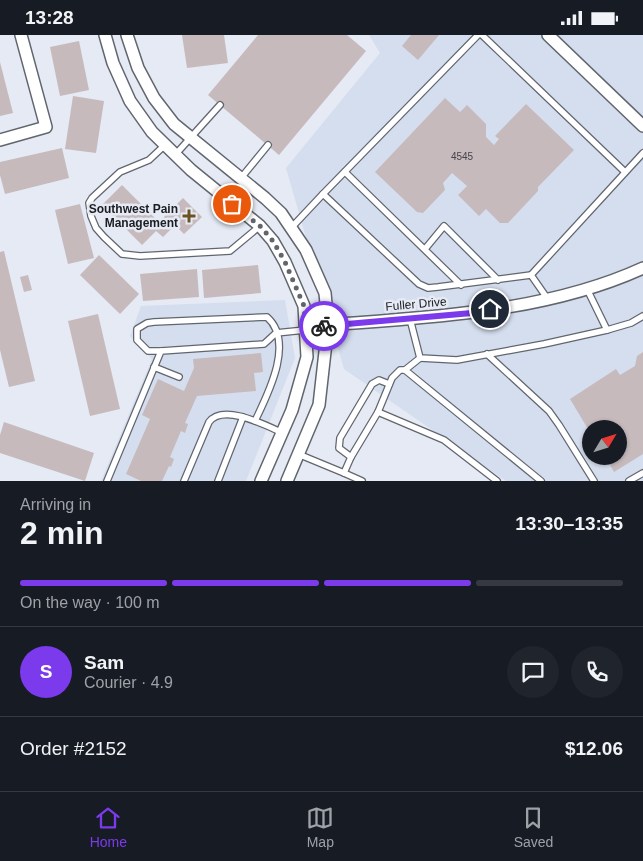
<!DOCTYPE html>
<html lang="en">
<head>
<meta charset="utf-8">
<style>
  body { margin:0; font-family:Helvetica,sans-serif; background:#20242c; color:#f1f3f6; height:100vh; display:flex; flex-direction:column; font-size:19px; white-space:nowrap }
  * { box-sizing:border-box; margin:0 }
  p { font-size:16px; color:#9ea1a6 }
  .icon { flex:none; width:28px; height:28px; fill:none; stroke:currentColor; stroke-width:2; stroke-linecap:round; stroke-linejoin:round }
  .map { position:relative; height:446px; overflow:hidden }
  .details { display:flex; flex-direction:column; background:#171b24; flex:1 }
  .details>* { flex:none }
  .needle { width:32px; rotate:52deg }
  .buttons { position:absolute; left:582px; top:385px; display:grid; gap:10px }
  .buttons a { display:grid; place-items:center; width:45px; height:45px; border-radius:50%; background:#171b24; box-shadow:0 1px 4px #0004; font-size:25px }
  .pin { position:absolute; display:grid; place-items:center; width:42px; height:42px; color:#fff; margin:-21px; border:2px solid #fff; border-radius:50%; box-shadow:0 1px 5px #0007 }
  .courier { position:absolute; display:grid; place-items:center; width:50px; height:50px; margin:-25px; border:4px solid #7c3aed; border-radius:50%; background:#fff; color:#222; box-shadow:0 1px 6px #0007 }
  .summary em { font-style:normal; font-weight:700 }
  .summary div { display:flex; flex-direction:column-reverse }
  .summary { display:flex; align-items:center; justify-content:space-between; height:85px; padding:0 20px }
  h1 { font-size:32px; font-weight:700; line-height:38px }
  .bar { display:grid; grid-template-columns:repeat(4,1fr); gap:8px 5px; align-content:center; height:60px; padding:0 20px }
  .bar i { height:6px; border-radius:4px; background:#363941 }
  .bar .on { background:#7c3aed }
  .bar p { grid-column:span 4 }
  .line { display:flex; align-items:center; gap:12px; padding:0 20px; border-top:1px solid #363941 }
  .line div { flex:1 }
  .round { display:grid; place-items:center; flex:none; width:52px; height:52px; border-radius:26px; background:#20242c }
  .status { display:flex; justify-content:space-between; align-items:center; height:35px; padding:0 25px; background:#171b24; direction:ltr }
  .status svg { height:14px; fill:currentColor }
  .tabs { display:flex; justify-content:space-around; align-items:center; height:70px; border-top:1px solid #363941; background:#171b24; font-size:14px; color:#9ea1a6 }
  .tabs a { display:grid; justify-items:center; gap:2px }
  .tabs .on { color:#7c3aed }
  .map>svg:first-child { display:block }
  .built { fill:#d5deee; fill-rule:evenodd }
  .building { fill:#c6babd }
  .lines { fill:none; stroke-linecap:round; stroke-linejoin:round }
  .service-casing { stroke:#61666e; stroke-width:8 }
  .minor-casing { stroke:#61666e; stroke-width:14 }
  .service { stroke:#fff; stroke-width:5.5 }
  .minor { stroke:#fff; stroke-width:11 }
  .done { stroke:#62656b; stroke-width:5; stroke-dasharray:0 9 }
  .route { stroke:#7c3aed; stroke-width:6 }
  .poi-dot { fill:#6a5424; stroke:#e5eaf4; stroke-width:2 }
  .labels { text-anchor:middle; dominant-baseline:central; stroke-width:5; stroke-linejoin:round; paint-order:stroke }
  .number-label { font-size:10px; fill:#464448 }
  .poi-label { font-size:12px; font-weight:bold; fill:#1c1d21; stroke:#e5eaf4; text-anchor:end }
  .street-label { font-size:12px; fill:#1c1d21; stroke:#e5eaf4 }
</style>
</head>
<body>
<div class="status"><b>13:28</b><svg viewBox="0 0 49 12"><path d="M0 12V9h3v3zM5 12V6h3v6zM10 12V3h3v9zM15 12V0h3v12zM26 1h20v11H26zM47 4h2v5h-2z"/></svg></div>
<div class="map">
<svg width="643" height="446" viewBox="0 0 643 446">
  <rect width="100%" height="100%" fill="#e5eaf4"/>
  <!-- built -->
  <g class="built">
    <path d="M369,0H643V446H506L344,334L286,133L380,18ZM591,394H619V421H591Z"/>
    <path d="M285,265L295,323L246,446H101L152,324L130,301L141,271Z"/>
  </g>
  <!-- building -->
  <g class="building">
    <path d="M182,0H224L228,28L187,33Z"/>
    <path d="M258,0H347L366,16L279,120L208,60Z"/>
    <path d="M411,0H439L418,25L402,11Z"/>
    <path d="M79,6L89,55L60,61L50,12Z"/>
    <path d="M0,27L13,78L0,81Z"/>
    <path d="M73,61L104,66L96,118L65,114Z"/>
    <path d="M445,63L460,77L467,70L486,89V102L494,110L499,104L495,101L526,69L574,115L538,152V156L508,188H500L486,174L479,181L458,160L467,151L452,138L443,148L445,155L423,178L417,177L375,137Z"/>
    <path d="M62,113L69,143L5,159L0,140V127Z"/>
    <path d="M122,150L159,187L183,163L202,182L184,199L175,190L163,202L156,196L142,210L102,170Z"/>
    <path d="M80,169L94,223L68,229L55,175Z"/>
    <path d="M4,216L35,346L9,352L0,315V217Z"/>
    <path d="M99,220L139,259L120,279L80,240Z"/>
    <path d="M258,230L261,258L204,263L202,235Z"/>
    <path d="M197,234L199,262L143,266L140,239Z"/>
    <path d="M28,240L32,255L24,257L20,242Z"/>
    <path d="M98,279L120,374L90,381L68,286Z"/>
    <path d="M643,317V419L614,437L605,421H619V394H591V399L570,364L616,334L620,340L635,331L637,321Z"/>
    <path d="M261,318L263,337L254,338L256,356L197,361L185,388L188,389L185,398L181,396L170,422L174,424L171,432L169,431L162,446H141L126,439L150,384L142,380L158,344L184,356L194,333L193,324Z"/>
    <path d="M4,387L94,418L85,446L0,418V400Z"/>
  </g>
  <g class="lines">
    <defs>
      <g id="service">
        <path d="M482,0L625,137"/>
        <path d="M165,110L149,125L120,137L92,163L89,168L91,181L96,193L104,202L122,219L140,221L230,216L260,191"/>
        <path d="M175,120L220,70"/>
        <path d="M345,137L461,250"/>
        <path d="M241,143L268,110"/>
        <path d="M323,159L478,0"/>
        <path d="M292,192L323,159L419,249L428,253L438,252L531,240L547,263"/>
        <path d="M425,214L444,191L498,245"/>
        <path d="M531,240L643,118"/>
        <path d="M587,254L607,295L631,288L643,281"/>
        <path d="M410,284L420,323L457,325L544,309L607,295"/>
        <path d="M161,316H148L137,305V294L147,288L154,287L267,282C295,307 268,359 255,386"/>
        <path d="M487,319L549,376L559,390L594,446"/>
        <path d="M420,323L405,335L541,446"/>
        <path d="M154,332L179,342"/>
        <path d="M378,377L392,343L400,335H405"/>
        <path d="M298,419L344,438L351,422L378,377L444,405L497,446"/>
        <path d="M351,422L339,413L340,403L372,349L379,345L389,349"/>
        <path d="M344,438L362,446"/>
        <path d="M107,446L161,316L264,309L276,298L305,295"/>
        <path d="M184,446L209,387C223,368 265,390 283,398"/>
        <path d="M218,446L243,382"/>
        <path d="M629,446L643,438"/>
      </g>
      <g id="minor">
        <path d="M105,0L113,28L130,66L152,97L191,135L260,191L273,206L285,227L304,271L307,322L292,375L261,446"/>
        <path d="M127,0L138,33L154,63L174,89L265,163L281,178L306,215L325,258L328,290L319,370L287,446"/>
        <path d="M548,0L643,91"/>
        <path d="M0,105L46,92L21,0"/>
        <path d="M305,295L328,290C433,282 547,277 643,233"/>
      </g>
    </defs>
    <!-- service casing -->
    <use href="#service" class="service-casing"/>
    <!-- minor casing -->
    <use href="#minor" class="minor-casing"/>
    <!-- service -->
    <use href="#service" class="service"/>
    <!-- minor -->
    <use href="#minor" class="minor"/>
  </g>
  <g class="lines">
    <!-- done -->
    <path class="done" d="M232,169L260,191L273,206L285,227L304,271L306,296L324,291"/>
    <!-- route -->
    <path class="route" d="M324,291L472,278L490,274"/>
  </g>
  <!-- markers -->
  <path class="poi-dot" d="M186.5 173.5h5v5h5v5h-5v5h-5v-5h-5v-5h5z"/>
  <g class="labels">
    <!-- number labels -->
    <g class="number-label">
      <text x="462" y="121">4545</text>
    </g>
    <!-- poi labels -->
    <g class="poi-label">
      <text x="178" y="174">Southwest Pain<tspan x="178" dy="14">Management</tspan></text>
    </g>
    <!-- street labels -->
    <g class="street-label">
      <text transform="translate(416 269) rotate(-5)">Fuller Drive</text>
    </g>
  </g>
</svg>
<div class="buttons">
<a><svg class="needle" viewBox="-14 -14 28 28"><path d="M0-13l5 13h-10z" fill="#e53935"/><path d="M0 13l5-13h-10z" fill="#9ea1a6"/></svg></a>
</div>
<div class="pin" style="left:232px;top:169px;background:#ea580c"><svg class="icon" aria-label="bag" viewBox="0 0 24 24"><path d="M5 8h14l-1 12H6zM9 8a3 3 0 0 1 6 0"/></svg></div>
<div class="pin" style="left:490px;top:274px;background:#1f2937"><svg class="icon" aria-label="home" viewBox="0 0 24 24"><path d="M3 11l9-7 9 7M6 9v11h12V9"/></svg></div>
<div class="courier" style="left:324px;top:291px"><svg class="icon" aria-label="bike" viewBox="0 0 24 24"><circle cx="6" cy="16" r="4"/><circle cx="18" cy="16" r="4"/><path d="M6 16l4-8h5l3 8M10 8l3 8H6M13 5h3"/></svg></div>
</div>
<section class="details">
<div class="summary"><div><h1>2 min</h1><p>Arriving in</p></div><em>13:30–13:35</em></div>
<div class="bar"><i class="on"></i><i class="on"></i><i class="on"></i><i></i><p>On the way · 100 m</p></div>
<div class="line" style="height:90px"><b class="round" style="background:#7c3aed;color:#fff">S</b><div><b>Sam</b><p>Courier · 4.9</p></div><a class="round"><svg class="icon" aria-label="chat" viewBox="0 0 24 24"><path d="M4 5h16v11H9l-5 4z"/></svg></a><a class="round"><svg class="icon" aria-label="phone" viewBox="0 0 24 24"><path d="M5 4h4l2 5-3 2q2 4 5 5l2-3 5 2v4C11 20 4 13 5 4z"/></svg></a></div>
<div class="line" style="height:65px"><div>Order #2152</div><b>$12.06</b></div>
</section>
<nav class="tabs">
<a class="on"><svg class="icon" aria-label="home" viewBox="0 0 24 24"><path d="M3 11l9-7 9 7M6 9v11h12V9"/></svg>Home</a>
<a><svg class="icon" aria-label="map" viewBox="0 0 24 24"><path d="M3 6l6-2 6 2 6-2v14l-6 2-6-2-6 2zM9 4v14M15 6v14"/></svg>Map</a>
<a><svg class="icon" aria-label="saved" viewBox="0 0 24 24"><path d="M7 4h10v16l-5-4-5 4z"/></svg>Saved</a>
</nav>
</body>
</html>
